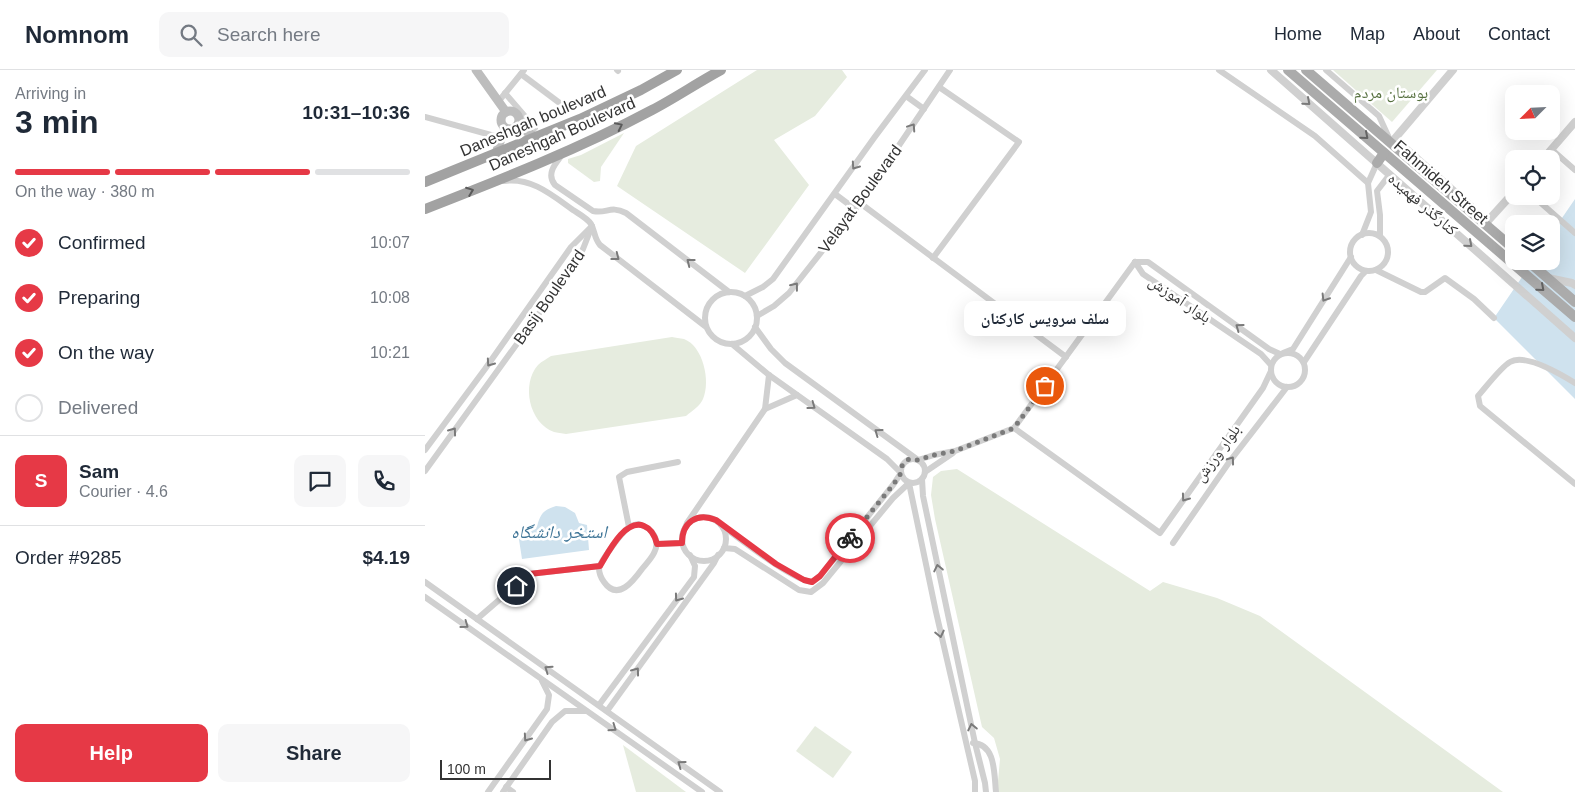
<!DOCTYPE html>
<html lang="en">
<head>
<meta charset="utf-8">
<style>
  body { margin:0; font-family:Arial,"Noto Naskh Arabic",sans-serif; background:#f6f6f7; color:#1f2937; height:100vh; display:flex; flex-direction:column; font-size:19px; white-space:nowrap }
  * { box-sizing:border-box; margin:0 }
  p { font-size:16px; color:#747a83 }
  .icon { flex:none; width:28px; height:28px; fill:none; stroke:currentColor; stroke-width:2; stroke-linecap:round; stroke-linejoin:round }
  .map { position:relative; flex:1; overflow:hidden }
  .sheet { display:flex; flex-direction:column; background:#fff; width:425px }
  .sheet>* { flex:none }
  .needle { width:32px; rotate:246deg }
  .tools { position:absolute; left:1080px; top:15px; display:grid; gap:10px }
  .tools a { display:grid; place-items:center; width:55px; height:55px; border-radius:10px; background:#fff; box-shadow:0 5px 20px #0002; font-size:25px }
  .scale { position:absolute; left:15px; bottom:12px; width:111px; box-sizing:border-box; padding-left:5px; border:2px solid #333; border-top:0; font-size:14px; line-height:18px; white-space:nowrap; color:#333; -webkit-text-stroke:4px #fff; paint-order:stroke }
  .pin { position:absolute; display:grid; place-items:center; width:42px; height:42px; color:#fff; margin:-21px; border:2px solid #fff; border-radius:50%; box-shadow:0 1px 5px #0007 }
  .courier { position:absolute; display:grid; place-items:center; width:50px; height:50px; margin:-25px; border:4px solid #e63946; border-radius:50%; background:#fff; color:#222; box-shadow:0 1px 6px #0007 }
  .bubble { position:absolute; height:35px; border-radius:10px; background:#fff; box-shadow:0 5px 20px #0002; font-size:16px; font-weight:700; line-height:35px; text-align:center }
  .overview em { font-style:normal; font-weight:700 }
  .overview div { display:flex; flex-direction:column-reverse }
  .overview { display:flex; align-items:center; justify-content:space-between; height:85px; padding:0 15px }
  h1 { font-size:32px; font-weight:700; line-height:38px }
  .bar { display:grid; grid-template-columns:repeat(4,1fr); gap:8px 5px; align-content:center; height:60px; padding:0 15px }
  .bar i { height:6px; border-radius:4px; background:#e0e1e3 }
  .bar .current { background:#e63946 }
  .bar p { grid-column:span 4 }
  .line { display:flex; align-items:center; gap:12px; padding:0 15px; border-top:1px solid #e0e1e3 }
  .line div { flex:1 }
  .round { display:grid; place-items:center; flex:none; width:52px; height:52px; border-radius:10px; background:#f6f6f7 }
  ol { padding:0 15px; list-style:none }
  li { display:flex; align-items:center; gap:15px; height:55px }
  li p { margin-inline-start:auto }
  li .icon { padding:5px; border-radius:50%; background:#e63946; color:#fff; stroke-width:4 }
  li:last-child { color:#747a83 }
  li i { width:28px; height:28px; border:2px solid #e0e1e3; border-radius:50% }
  .button { display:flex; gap:10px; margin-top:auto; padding:10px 15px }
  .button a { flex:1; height:58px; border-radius:10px; background:#e63946; color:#fff; font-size:20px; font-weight:700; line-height:58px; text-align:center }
  .button a+a { background:#f6f6f7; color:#1f2937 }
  header { display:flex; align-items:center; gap:30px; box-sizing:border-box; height:70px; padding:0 25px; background:#fff; border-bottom:1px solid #e0e1e3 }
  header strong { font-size:24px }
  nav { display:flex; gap:28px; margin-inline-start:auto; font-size:18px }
  .search { width:350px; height:45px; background:#f6f6f7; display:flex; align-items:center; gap:12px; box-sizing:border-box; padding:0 18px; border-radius:10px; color:#747a83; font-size:19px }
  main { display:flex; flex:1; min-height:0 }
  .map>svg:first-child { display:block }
  .green { fill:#e6ecdf }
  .water { fill:#cfe2ee }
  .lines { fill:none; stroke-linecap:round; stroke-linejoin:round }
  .minor { stroke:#d0d0d0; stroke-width:6 }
  .tertiary { stroke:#d0d0d0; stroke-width:8 }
  .secondary { stroke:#bdbdbd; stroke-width:9 }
  .primary { stroke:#ababab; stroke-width:10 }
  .trunk { stroke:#a2a2a2; stroke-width:10 }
  .oneway { stroke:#7a7a7a }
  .oneway2 { stroke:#5a5a5a }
  .oneway3 { stroke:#636363 }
  .done { stroke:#7a7a7a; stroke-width:5; stroke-dasharray:0 9 }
  .route { stroke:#e63946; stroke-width:6 }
  .labels { text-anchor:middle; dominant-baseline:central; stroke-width:5; stroke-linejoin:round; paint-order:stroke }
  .park-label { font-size:16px; fill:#56703f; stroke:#fff }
  .street-label { font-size:16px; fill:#333; stroke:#fff }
  .water-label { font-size:18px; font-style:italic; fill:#3f7597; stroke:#fff }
</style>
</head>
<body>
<header>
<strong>Nomnom</strong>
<div class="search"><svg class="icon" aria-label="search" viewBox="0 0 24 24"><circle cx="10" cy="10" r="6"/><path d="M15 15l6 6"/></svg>Search here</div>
<nav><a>Home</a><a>Map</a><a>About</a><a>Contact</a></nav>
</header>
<main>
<section class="sheet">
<div class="overview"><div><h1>3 min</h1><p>Arriving in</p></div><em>10:31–10:36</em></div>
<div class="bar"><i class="current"></i><i class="current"></i><i class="current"></i><i></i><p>On the way · 380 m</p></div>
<ol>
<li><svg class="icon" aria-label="check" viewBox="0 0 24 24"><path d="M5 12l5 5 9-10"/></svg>Confirmed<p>10:07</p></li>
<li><svg class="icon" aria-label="check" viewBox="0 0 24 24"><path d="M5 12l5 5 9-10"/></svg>Preparing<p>10:08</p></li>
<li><svg class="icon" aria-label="check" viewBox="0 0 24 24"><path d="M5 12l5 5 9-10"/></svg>On the way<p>10:21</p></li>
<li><i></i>Delivered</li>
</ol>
<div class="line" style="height:90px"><b class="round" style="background:#e63946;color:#fff">S</b><div><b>Sam</b><p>Courier · 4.6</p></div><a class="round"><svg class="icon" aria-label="chat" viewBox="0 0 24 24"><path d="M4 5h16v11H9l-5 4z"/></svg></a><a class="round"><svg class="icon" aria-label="phone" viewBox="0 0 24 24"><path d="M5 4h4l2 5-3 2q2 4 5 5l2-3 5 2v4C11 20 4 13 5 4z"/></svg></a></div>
<div class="line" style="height:65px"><div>Order #9285</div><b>$4.19</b></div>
<div class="button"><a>Help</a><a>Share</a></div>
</section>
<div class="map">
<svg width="1150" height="722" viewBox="0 0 1150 722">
  <rect width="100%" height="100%" fill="#fff"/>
  <!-- green -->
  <g class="green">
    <path d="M332,0H417L422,7L390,46L349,70L384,115L320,203L192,116L211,76Z"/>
    <path d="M908,0H1012L967,52Z"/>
    <path d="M199,63L176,97L175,111L169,112L143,93V89L156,85Z"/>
    <path d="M247,267C250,268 255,268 259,269C278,276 286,311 278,329C275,336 267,341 261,346L141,364C137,363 132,363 129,362C104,353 96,314 113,295C117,291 122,289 126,286Z"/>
    <path d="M532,399L725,521L738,512L792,528L835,546L1078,722H572L575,689L569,668L557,657L510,449L506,425L508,407L516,401Z"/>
    <path d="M390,656L427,682L408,708L371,681Z"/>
    <path d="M198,675L261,722H211Z"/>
  </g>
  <!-- water -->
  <g class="water">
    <path d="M1150,129V329L1069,248L1108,191H1126V164Z"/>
    <path d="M131,436L140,437L150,443L154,453L162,455L164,480L97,489L93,463L111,459C116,444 116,441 131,436Z"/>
  </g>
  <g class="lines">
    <!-- minor -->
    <g class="minor">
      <path d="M192,0L193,1"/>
      <path d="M794,0L890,66L943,113"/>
      <path d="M901,0L954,46L965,70"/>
      <path d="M96,4L136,34"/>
      <path d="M80,23L110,58"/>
      <path d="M481,26L499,39"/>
      <path d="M73,32L99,0"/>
      <path d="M0,47L77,68"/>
      <path d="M970,68L1046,135"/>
      <path d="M1126,79L1150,100"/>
      <path d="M137,85C130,94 121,104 130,115L168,141C182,144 185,135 201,143L304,222"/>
      <path d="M79,111C106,107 127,125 148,140C154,144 162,148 166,154C170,161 169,168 175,175L280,256"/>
      <path d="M410,124L430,139"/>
      <path d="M1108,126L1150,163"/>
      <path d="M435,133L641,287"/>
      <circle cx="944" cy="182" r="19"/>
      <path d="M937,165L946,142L943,113L952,93"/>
      <path d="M955,166V145L952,121L965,104"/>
      <path d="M508,188L594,72L514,17"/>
      <path d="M710,192H723L844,279L855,284"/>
      <path d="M710,192L718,204L836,284L846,295"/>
      <path d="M951,200L996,222H1000L1020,208L1049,229L1069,248"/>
      <circle cx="306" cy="248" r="26"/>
      <path d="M320,226L338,217L348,209L449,68L500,0"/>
      <path d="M332,246L349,236L364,223L435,133L525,0"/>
      <path d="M330,257L346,279L360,293L493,390L509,385L530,381L589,358L710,192"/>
      <circle cx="863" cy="300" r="17"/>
      <path d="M858,283L868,279L926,187"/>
      <path d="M879,292L936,206L941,201"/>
      <path d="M1150,313C1137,305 1100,283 1085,292C1076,297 1061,317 1053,326L1055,336L1150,414"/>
      <path d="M340,339L372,325"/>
      <path d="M589,358L735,463L838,318L846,301"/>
      <path d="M0,380L60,299L146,177L166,157"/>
      <circle cx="488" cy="401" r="12"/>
      <path d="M0,401L149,195L158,179L167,156"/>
      <path d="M500,402L528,383"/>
      <path d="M497,409L498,426L550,673L560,713L561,722"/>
      <circle cx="279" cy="469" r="22"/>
      <path d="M214,454C227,458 236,470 229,483C226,489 221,494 217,499C209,510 193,532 179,512C176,508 174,504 174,498C175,492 197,462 203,458C207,455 210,455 214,454Z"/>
      <path d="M296,455C317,470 365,509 387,512L395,506L468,415L476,403L462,389L344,305L307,274"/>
      <path d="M204,457L194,407L202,402L253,392"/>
      <path d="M260,458L262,453L340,339L344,305"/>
      <path d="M748,473L805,391L862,317"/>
      <path d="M232,474L257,473"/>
      <path d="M299,478L310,479L374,520L386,522L398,513L468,428L484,413L511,542L550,711V722"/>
      <path d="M0,512L295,722"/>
      <path d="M0,527L277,722"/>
      <path d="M52,549L104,504L175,496"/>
      <path d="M174,635L269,507L270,496L265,485"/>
      <path d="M182,641L289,493L293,485"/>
      <path d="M548,673C571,674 569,704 571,722"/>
      <path d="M81,717L88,722"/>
      <path d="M63,722L122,639L124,625L117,611"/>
      <path d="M78,722L127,652L140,641H161"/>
    </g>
    <!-- tertiary -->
    <g class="tertiary">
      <path d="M846,0L1150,268"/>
      <path d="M966,73L1028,0"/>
      <path d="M1118,89L1150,52"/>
      <path d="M1060,154L1089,122"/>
      <path d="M1123,208L1147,213L1150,215"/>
    </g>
    <!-- secondary -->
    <g class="secondary">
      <path d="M51,0L81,42"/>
      <circle cx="85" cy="50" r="9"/>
      <path d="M93,54L102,62L111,67"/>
      <path d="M71,83L80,58"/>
    </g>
    <!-- primary -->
    <g class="primary">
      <path d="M863,0L1150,247"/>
      <path d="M881,0L1089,179"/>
      <path d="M952,93L959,83"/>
      <path d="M1103,191L1150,232"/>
    </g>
    <!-- trunk -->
    <g class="trunk">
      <path d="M0,112L155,49L216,20L252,0"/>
      <path d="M0,139C77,109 154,79 227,40C250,28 272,13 296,0"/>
    </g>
  </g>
  <!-- one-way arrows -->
  <defs><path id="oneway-chevron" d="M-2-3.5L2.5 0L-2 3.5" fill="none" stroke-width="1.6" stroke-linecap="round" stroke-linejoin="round" transform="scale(1.25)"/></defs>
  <g class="oneway">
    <use href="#oneway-chevron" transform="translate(882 32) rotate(41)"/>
    <use href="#oneway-chevron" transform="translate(487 57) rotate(-56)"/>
    <use href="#oneway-chevron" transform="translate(430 96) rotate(125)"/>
    <use href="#oneway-chevron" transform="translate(1044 174) rotate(41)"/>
    <use href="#oneway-chevron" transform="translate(191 187) rotate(38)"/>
    <use href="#oneway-chevron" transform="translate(265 192) rotate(-142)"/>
    <use href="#oneway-chevron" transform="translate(370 216) rotate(-52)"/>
    <use href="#oneway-chevron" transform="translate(900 228) rotate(122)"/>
    <use href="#oneway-chevron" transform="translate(814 257) rotate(-144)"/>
    <use href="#oneway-chevron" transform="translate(65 293) rotate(125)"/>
    <use href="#oneway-chevron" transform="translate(387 336) rotate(36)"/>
    <use href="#oneway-chevron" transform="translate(28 361) rotate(-54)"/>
    <use href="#oneway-chevron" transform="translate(453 362) rotate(-144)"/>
    <use href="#oneway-chevron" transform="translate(806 390) rotate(-54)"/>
    <use href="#oneway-chevron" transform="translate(760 428) rotate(126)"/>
    <use href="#oneway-chevron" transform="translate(513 498) rotate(-102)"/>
    <use href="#oneway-chevron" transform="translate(253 528) rotate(126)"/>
    <use href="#oneway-chevron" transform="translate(40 555) rotate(36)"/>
    <use href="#oneway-chevron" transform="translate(515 564) rotate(77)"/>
    <use href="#oneway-chevron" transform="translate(123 599) rotate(-145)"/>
    <use href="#oneway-chevron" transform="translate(211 601) rotate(-54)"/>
    <use href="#oneway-chevron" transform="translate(547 657) rotate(-102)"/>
    <use href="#oneway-chevron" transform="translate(188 658) rotate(35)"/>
    <use href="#oneway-chevron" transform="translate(102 668) rotate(125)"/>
    <use href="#oneway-chevron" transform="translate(256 694) rotate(-144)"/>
  </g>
  <g class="oneway2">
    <use href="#oneway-chevron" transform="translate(194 56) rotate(-26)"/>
    <use href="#oneway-chevron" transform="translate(45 121) rotate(-21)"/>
  </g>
  <g class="oneway3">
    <use href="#oneway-chevron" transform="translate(940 66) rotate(41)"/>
    <use href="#oneway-chevron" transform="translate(1116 218) rotate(41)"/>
  </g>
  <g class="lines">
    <!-- done -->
    <path class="done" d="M425,468L468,415L476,403L477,396L482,390L485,389L493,390L509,385L530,381L589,358L620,316"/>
    <!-- route -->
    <path class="route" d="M91,516L104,504L175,496C183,483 200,448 219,456C227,459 230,466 232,474L257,473C257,452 272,442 291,450L351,494L379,510L387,512L395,506L425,468"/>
  </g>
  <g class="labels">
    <!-- park labels -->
    <g class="park-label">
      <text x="966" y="22">بوستان مردم</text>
    </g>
    <!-- street labels -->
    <g class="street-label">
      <text transform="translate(108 51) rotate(-23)">Daneshgah boulevard</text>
      <text transform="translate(137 64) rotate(-24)">Daneshgah Boulevard</text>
      <text transform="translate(1016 112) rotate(41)">Fahmideh Street</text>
      <text transform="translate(435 129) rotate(-54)">Velayat Boulevard</text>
      <text transform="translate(998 134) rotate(41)">کنارگذر فهمیده</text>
      <text transform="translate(124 227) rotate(-55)">Basij Boulevard</text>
      <text transform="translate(755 229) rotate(34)">بلوار آموزش</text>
      <text transform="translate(792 383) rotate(-54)">بلوار ورزش</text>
    </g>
    <!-- water labels -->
    <g class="water-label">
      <text x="134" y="462">استخر دانشگاه</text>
    </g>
  </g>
</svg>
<div class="tools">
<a><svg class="needle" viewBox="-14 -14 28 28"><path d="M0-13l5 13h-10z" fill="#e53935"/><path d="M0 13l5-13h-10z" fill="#747a83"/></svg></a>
<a><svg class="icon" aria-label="locate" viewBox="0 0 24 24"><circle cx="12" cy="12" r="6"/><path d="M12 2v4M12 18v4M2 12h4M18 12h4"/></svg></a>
<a><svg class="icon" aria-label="layers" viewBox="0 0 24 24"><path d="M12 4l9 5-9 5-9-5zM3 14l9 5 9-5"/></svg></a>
</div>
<div class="scale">100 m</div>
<div class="pin" style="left:620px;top:316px;background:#ea580c"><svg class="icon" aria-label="bag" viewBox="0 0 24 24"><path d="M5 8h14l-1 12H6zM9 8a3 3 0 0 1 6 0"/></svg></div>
<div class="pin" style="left:91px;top:516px;background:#1f2937"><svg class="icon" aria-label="home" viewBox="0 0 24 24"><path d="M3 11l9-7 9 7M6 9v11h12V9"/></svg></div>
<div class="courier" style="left:425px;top:468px"><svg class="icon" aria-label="bike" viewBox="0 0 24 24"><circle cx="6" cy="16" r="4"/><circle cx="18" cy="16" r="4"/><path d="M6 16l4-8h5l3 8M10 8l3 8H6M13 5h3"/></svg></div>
<div class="bubble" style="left:539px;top:231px;width:162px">سلف سرویس کارکنان</div>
</div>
</main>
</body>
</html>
